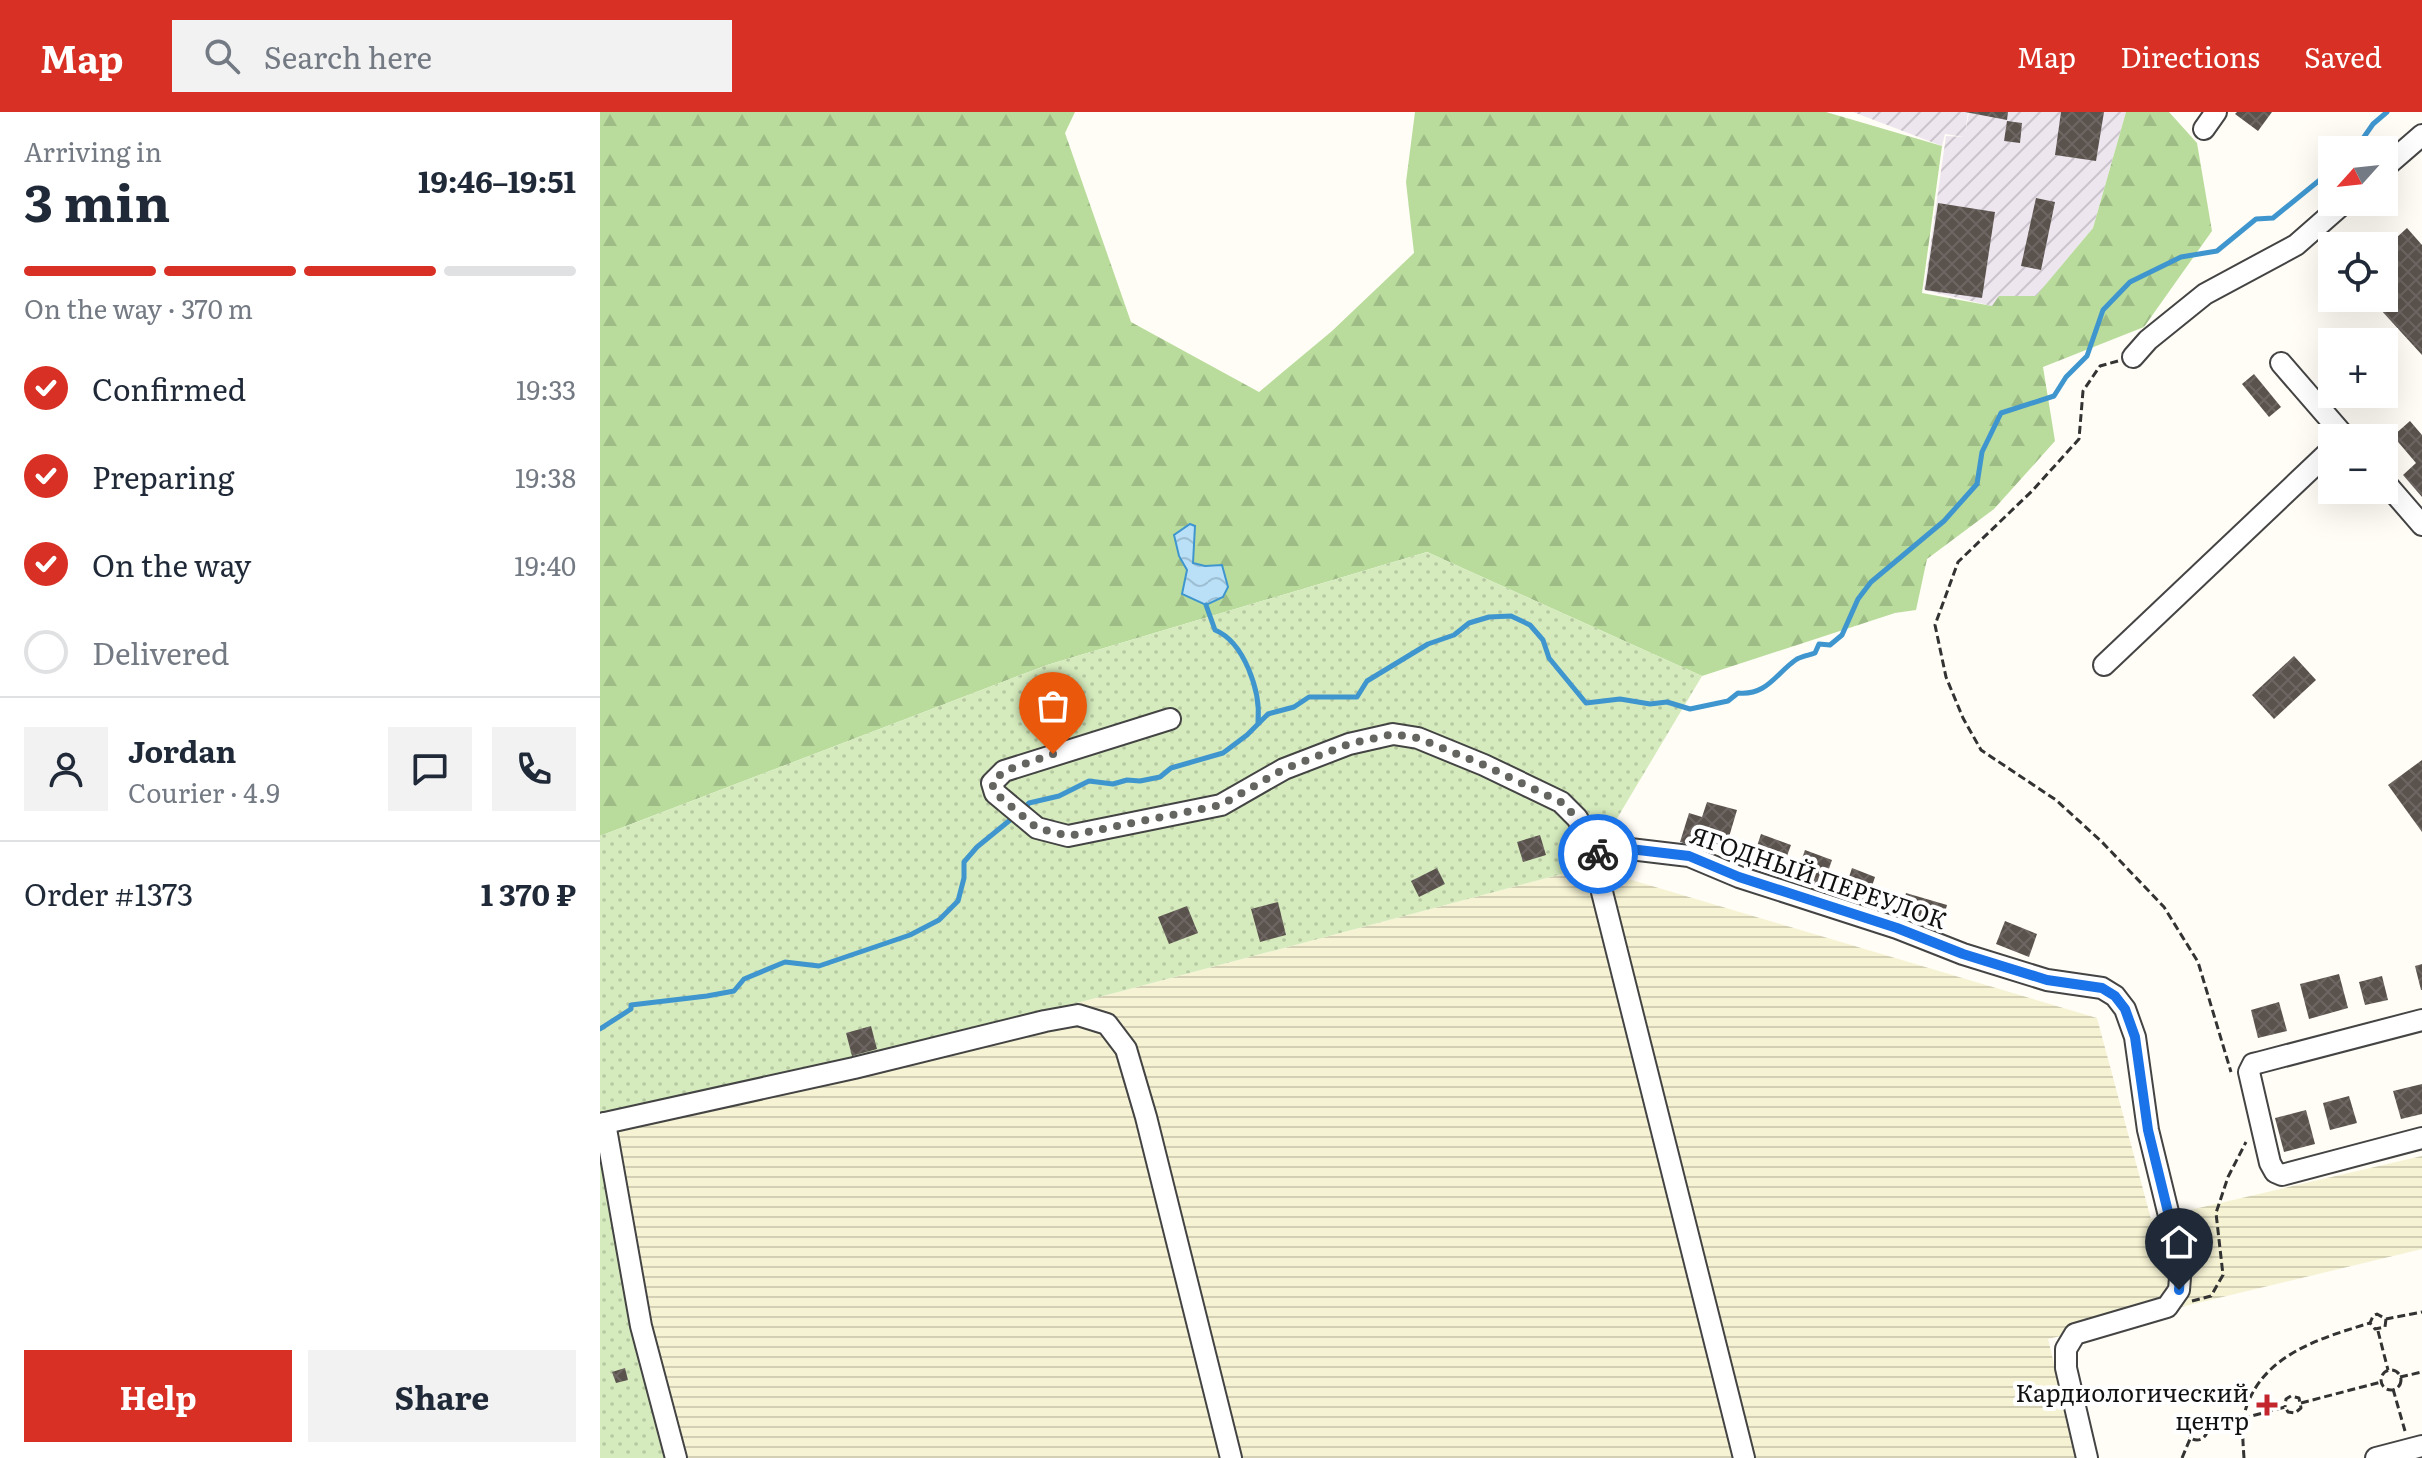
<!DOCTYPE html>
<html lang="en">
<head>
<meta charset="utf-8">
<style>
  body { margin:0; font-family:Literata,serif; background:#f2f2f3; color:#1f2937; height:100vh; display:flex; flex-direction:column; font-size:30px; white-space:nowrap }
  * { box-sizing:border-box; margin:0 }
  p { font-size:26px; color:#747a83 }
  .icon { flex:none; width:44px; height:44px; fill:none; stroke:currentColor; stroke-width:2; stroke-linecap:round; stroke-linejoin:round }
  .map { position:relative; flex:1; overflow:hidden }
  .details { display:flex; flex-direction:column; background:#fff; width:600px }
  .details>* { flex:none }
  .needle { width:52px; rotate:243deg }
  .controls { position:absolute; left:1718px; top:24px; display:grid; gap:16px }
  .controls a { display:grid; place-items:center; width:80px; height:80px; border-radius:0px; background:#fff; box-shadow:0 8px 32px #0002; font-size:40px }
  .pin { position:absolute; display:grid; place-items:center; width:68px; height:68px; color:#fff; margin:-82px -34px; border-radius:50% 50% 50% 0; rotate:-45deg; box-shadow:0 0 8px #0007 }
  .pin .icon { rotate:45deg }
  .courier { position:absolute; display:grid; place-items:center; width:80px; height:80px; margin:-40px; border:6px solid #1a73e8; border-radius:50%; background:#fff; color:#222; box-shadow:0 2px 10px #0007 }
  .overview em { font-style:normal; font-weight:700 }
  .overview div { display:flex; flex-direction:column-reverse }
  .overview { display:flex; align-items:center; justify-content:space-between; height:136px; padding:0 24px }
  h1 { font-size:52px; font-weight:700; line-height:60px }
  .bar { display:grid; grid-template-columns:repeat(4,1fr); gap:12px 8px; align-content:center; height:96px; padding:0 24px }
  .bar i { height:10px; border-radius:6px; background:#e0e1e3 }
  .bar .on { background:#d93025 }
  .bar p { grid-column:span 4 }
  .line { display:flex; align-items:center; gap:20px; padding:0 24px; border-top:2px solid #e0e1e3 }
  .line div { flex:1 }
  .round { display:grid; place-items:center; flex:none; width:84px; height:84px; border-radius:0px; background:#f2f2f3 }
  ol { padding:0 24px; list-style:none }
  li { display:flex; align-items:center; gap:24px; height:88px }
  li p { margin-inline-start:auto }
  li .icon { padding:8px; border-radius:50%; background:#d93025; color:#fff; stroke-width:4 }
  li:last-child { color:#747a83 }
  li i { width:44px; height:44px; border:4px solid #e0e1e3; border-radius:50% }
  .primary-button { display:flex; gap:16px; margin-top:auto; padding:16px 24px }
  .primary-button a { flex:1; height:92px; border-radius:0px; background:#d93025; color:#fff; font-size:32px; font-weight:700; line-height:92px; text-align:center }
  .primary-button a+a { background:#f2f2f3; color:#1f2937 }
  header { display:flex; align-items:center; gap:48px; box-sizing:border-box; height:112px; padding:0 40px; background:#d93025; color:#fff }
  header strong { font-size:38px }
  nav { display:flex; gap:44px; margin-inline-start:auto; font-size:28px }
  .search { width:560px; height:72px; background:#f2f2f3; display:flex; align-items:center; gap:20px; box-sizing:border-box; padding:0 28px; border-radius:0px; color:#747a83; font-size:30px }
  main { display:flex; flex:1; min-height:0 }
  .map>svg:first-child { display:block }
  .industrial { fill:url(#industrial-furrows) }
  .farmland { fill:url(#farmland-rules) }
  .forest { fill:url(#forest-firs) }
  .garden { fill:url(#garden-dots) }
  .water { fill:url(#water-waves); stroke:#3f96cf; stroke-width:2 }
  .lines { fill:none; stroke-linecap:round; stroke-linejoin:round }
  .stream { stroke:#3f96cf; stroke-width:5 }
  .building { fill:url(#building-cross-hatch) }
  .minor-casing { stroke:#444; stroke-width:24 }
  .path { stroke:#333; stroke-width:3; stroke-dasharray:8 4; stroke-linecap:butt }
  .minor { stroke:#fff; stroke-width:20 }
  .done { stroke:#646461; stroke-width:8; stroke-dasharray:0 14.4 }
  .route { stroke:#1a73e8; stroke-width:10 }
  .poi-dot { fill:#c4262e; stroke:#fff; stroke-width:3 }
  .labels { text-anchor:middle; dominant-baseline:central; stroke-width:8; stroke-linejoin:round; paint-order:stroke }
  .street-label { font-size:24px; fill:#111; stroke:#fff }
  .poi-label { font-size:24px; fill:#111; stroke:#fff; text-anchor:end }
</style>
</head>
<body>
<header>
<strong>Map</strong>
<div class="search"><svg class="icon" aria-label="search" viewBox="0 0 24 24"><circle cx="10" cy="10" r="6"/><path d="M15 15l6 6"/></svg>Search here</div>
<nav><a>Map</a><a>Directions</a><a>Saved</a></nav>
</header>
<main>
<section class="details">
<div class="overview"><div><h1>3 min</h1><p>Arriving in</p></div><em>19:46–19:51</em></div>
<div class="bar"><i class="on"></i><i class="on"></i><i class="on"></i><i></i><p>On the way · 370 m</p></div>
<ol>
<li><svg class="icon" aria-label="check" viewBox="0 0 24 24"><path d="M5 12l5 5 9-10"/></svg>Confirmed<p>19:33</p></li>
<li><svg class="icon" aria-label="check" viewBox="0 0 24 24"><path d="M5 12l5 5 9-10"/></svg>Preparing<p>19:38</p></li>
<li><svg class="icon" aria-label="check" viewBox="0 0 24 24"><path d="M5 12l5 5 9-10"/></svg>On the way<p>19:40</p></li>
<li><i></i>Delivered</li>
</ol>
<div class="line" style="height:144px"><a class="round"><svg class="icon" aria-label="person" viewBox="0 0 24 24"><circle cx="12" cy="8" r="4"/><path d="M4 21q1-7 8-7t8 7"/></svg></a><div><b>Jordan</b><p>Courier · 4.9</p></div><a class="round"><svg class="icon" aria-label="chat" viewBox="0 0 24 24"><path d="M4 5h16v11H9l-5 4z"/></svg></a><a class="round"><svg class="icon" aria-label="phone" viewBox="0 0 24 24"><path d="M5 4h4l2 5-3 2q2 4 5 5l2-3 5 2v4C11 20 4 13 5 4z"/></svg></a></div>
<div class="line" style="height:104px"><div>Order #1373</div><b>1 370 ₽</b></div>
<div class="primary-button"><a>Help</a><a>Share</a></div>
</section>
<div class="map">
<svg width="1822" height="1346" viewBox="0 0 1822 1346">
  <defs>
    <pattern id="industrial-furrows" width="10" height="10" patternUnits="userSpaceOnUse" patternTransform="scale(2)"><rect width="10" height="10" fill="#eee6ef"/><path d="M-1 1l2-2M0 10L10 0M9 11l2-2" fill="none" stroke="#cbc4cc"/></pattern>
    <pattern id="farmland-rules" width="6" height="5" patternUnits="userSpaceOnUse" patternTransform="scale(2)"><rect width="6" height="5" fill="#f6f3d4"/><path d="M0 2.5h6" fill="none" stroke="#d2cfb5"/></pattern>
    <pattern id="forest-firs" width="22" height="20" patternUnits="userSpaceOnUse" patternTransform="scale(2)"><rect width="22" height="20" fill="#b9dc9c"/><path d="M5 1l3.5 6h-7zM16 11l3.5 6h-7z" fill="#9ebc85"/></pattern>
    <pattern id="garden-dots" width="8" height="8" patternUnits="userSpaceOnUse" patternTransform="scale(2)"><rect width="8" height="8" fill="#d5ebbd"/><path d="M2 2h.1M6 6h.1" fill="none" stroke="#b6c8a1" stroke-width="1.8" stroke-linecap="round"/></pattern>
    <pattern id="water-waves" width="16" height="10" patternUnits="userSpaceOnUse" patternTransform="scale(2)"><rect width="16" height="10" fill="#b9e0f7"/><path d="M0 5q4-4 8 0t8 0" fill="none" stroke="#9ebfd3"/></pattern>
    <pattern id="building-cross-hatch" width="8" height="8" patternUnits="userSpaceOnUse" patternTransform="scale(2)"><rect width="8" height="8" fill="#5a524d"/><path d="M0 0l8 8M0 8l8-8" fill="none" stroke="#6d6662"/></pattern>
  </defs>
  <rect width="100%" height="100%" fill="#fffdf5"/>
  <!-- industrial -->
  <path class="industrial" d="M1253,0H1368L1365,22L1369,0H1526L1493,116L1436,185L1400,184L1392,194L1324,178L1346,24L1365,25L1345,22L1342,34Z"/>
  <!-- farmland -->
  <path class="farmland" d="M988,755L1497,906L1551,1107L1822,1044V1137L1448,1227L1477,1346H69L0,1018Z"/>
  <!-- forest -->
  <path class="forest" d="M0,0H475L465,21L531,210L659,280L732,219L814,141L806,70L815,0H1226L1342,34L1322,181L1392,194L1399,184H1436L1493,116L1526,0H1569L1597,31L1612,119L1544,215L1443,255L1455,329L1394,397L1327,447L1316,498L1295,501L1102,564L827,440L447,553L0,724Z"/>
  <!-- garden -->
  <g class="garden">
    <path d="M827,440L1102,564L988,755L0,1018V724L447,553Z"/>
    <path d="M0,1023L69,1346H0Z"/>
  </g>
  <!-- water -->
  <path class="water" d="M590,412L595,414L593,451L605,454L622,453L628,475L623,485L606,493L582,482L587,458L579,444L574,423Z"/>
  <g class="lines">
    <!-- stream -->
    <g class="stream">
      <path d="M1755,38L1773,12L1787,0"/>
      <path d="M606,493L615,518C644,530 661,579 658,610"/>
      <path d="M423,698L429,691L459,684L489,669L513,672L527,668L540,669L560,665L571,656L623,641L647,623L668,602L694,595L709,585H757L767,569L828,532L854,523L869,511L889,505L911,504L930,513L943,528L949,546L986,591L1020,587L1050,592L1067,590L1090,597L1128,589L1138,581C1167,584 1176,561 1197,547C1202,544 1210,543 1215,541L1219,532L1230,533L1242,523L1258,487L1271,470L1344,409L1377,372L1382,340L1401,301L1454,284L1466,265L1487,244L1503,198L1530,170L1581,145L1617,139L1656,107L1673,106L1732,58"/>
      <path d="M0,917L31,897V893L107,884L134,879L144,867L185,850L219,854L310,823L339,808L358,789L364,766V750L377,735L415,704"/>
    </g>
  </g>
  <!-- building -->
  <g class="building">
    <path d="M1365,0H1408L1407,8Z"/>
    <path d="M1461,0H1504L1496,49L1455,43Z"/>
    <path d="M1637,0H1672L1658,19L1635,2Z"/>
    <path d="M1407,9L1422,11L1420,31L1404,29Z"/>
    <path d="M1436,86L1455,90L1441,158L1421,154Z"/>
    <path d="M1338,91L1395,100L1382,186L1325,178Z"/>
    <path d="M1807,116L1822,133V243L1770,186H1784V137Z"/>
    <path d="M1654,262L1681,295L1669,305L1642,272Z"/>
    <path d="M1810,309L1822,323V385L1803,363L1816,351L1793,324Z"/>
    <path d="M1694,544L1716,568L1674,607L1652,583Z"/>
    <path d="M1822,648V720L1788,673Z"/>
    <path d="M1107,690L1137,698L1126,735L1102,727L1099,736L1080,730L1089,701L1102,705Z"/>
    <path d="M1161,722L1191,733L1181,760L1152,749Z"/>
    <path d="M940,723L946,743L923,750L917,730Z"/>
    <path d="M1205,738L1232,748L1222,777L1195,767Z"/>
    <path d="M837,756L845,772L819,785L811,769Z"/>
    <path d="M1252,756L1275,765L1266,792L1243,783Z"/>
    <path d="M1306,781L1347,793L1341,816L1300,805Z"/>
    <path d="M678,790L686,823L660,830L651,797Z"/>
    <path d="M587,794L598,821L569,832L558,805Z"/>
    <path d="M1405,809L1437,822L1429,845L1396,832Z"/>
    <path d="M1822,852V878H1821L1815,854Z"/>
    <path d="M1739,862L1748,896L1709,907L1700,872Z"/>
    <path d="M1782,864L1788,888L1765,893L1759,870Z"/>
    <path d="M1679,890L1687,919L1658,926L1651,898Z"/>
    <path d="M271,914L277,937L252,944L246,921Z"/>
    <path d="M1822,972V1002L1801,1007L1793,979Z"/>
    <path d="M1749,984L1757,1011L1730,1018L1723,991Z"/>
    <path d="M1706,998L1715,1032L1684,1040L1675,1006Z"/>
    <path d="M25,1256L28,1268L16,1271L12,1260Z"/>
  </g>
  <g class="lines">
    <defs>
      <g id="minor">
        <path d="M1604,17L1616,0"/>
        <path d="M1784,56L1822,23"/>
        <path d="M1533,245L1548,228L1605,182L1696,133L1745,90"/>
        <path d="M1681,251L1746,326"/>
        <path d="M1784,369L1822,413"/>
        <path d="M1504,553L1732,337"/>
        <path d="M570,607L404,659L392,671L395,681L437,716L468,724L621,693L684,657L749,632L793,622L818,626L884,653L961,690L977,706L1004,752"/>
        <path d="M1822,908L1661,950L1653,952L1649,960L1670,1051L1675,1060L1682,1063L1822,1026"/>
        <path d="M5,1011L254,956L445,909L478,903L507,912L526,937L546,1005L631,1346"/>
        <path d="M0,1012L5,1011L41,1214L76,1346"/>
        <path d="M1144,1346L998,764L1015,741L1030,737L1089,744L1139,765L1297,816L1363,842L1447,868L1502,876L1515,884L1525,897L1535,925L1548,1018L1581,1153L1579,1178L1567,1195L1475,1222L1466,1237V1256L1487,1346"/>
        <path d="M1776,1346L1822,1334"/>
      </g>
    </defs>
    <!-- minor casing -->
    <use href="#minor" class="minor-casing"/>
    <!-- path -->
    <g class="path">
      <path d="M1518,249L1500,254L1483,279L1479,327L1432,379L1358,450L1335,513L1346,565L1363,606L1381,638L1456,688L1502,730L1564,795L1598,850L1631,960"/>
      <path d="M1592,1189L1611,1184L1623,1163L1616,1101L1628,1065L1646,1030"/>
      <path d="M1786,1207L1785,1215L1775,1217L1770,1211L1773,1204L1777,1202L1786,1207L1822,1200"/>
      <path d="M1778,1219L1788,1258"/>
      <circle cx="1791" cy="1268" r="10"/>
      <path d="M1800,1265L1822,1260"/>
      <path d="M1793,1277L1805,1319"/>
      <path d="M1701,1291L1781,1270"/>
      <circle cx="1597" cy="1318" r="10"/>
      <path d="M1607,1316L1685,1295L1688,1300L1695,1301L1701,1296L1699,1286L1691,1284L1686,1287L1685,1295"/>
      <path d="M1582,1346L1590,1327"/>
      <path d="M1644,1346C1643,1330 1641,1312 1646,1296C1664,1242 1721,1226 1770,1211"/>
    </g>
    <!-- minor -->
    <use href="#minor" class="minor"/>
  </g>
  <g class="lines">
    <!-- done -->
    <path class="done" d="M453,642L404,659L392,671L395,681L437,716L468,724L621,693L684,657L749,632L793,622L818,626L884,653L961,690L977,706L998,742"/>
    <!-- route -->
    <path class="route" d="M998,742L1004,752L1015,741L1030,737L1089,744L1139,765L1297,816L1363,842L1447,868L1502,876L1515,884L1525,897L1535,925L1548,1018L1581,1153L1579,1178"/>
  </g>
  <!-- markers -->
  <path class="poi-dot" d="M1663 1281h8v8h8v8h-8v8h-8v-8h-8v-8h8z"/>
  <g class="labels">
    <!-- street labels -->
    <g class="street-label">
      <text transform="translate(1219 764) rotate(19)">ЯГОДНЫЙ ПЕРЕУЛОК</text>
    </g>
    <!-- poi labels -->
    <g class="poi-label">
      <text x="1649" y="1279">Кардиологический<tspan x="1649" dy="28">центр</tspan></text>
    </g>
  </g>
</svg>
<div class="controls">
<a><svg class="needle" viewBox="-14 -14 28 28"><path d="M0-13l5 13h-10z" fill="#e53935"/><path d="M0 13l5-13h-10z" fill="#747a83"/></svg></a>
<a><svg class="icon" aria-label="locate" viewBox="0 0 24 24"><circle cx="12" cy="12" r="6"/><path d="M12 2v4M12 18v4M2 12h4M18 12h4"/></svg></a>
<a>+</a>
<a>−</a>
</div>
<div class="pin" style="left:453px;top:642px;background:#ea580c"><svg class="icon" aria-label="bag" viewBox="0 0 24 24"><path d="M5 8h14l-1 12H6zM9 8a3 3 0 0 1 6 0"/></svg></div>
<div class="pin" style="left:1579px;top:1178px;background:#1f2937"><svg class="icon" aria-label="home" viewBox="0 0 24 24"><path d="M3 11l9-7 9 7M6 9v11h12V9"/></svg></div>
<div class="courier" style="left:998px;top:742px"><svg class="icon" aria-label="bike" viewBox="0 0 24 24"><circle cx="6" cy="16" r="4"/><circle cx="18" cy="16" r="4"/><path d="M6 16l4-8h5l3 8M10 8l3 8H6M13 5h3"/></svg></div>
</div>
</main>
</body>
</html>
